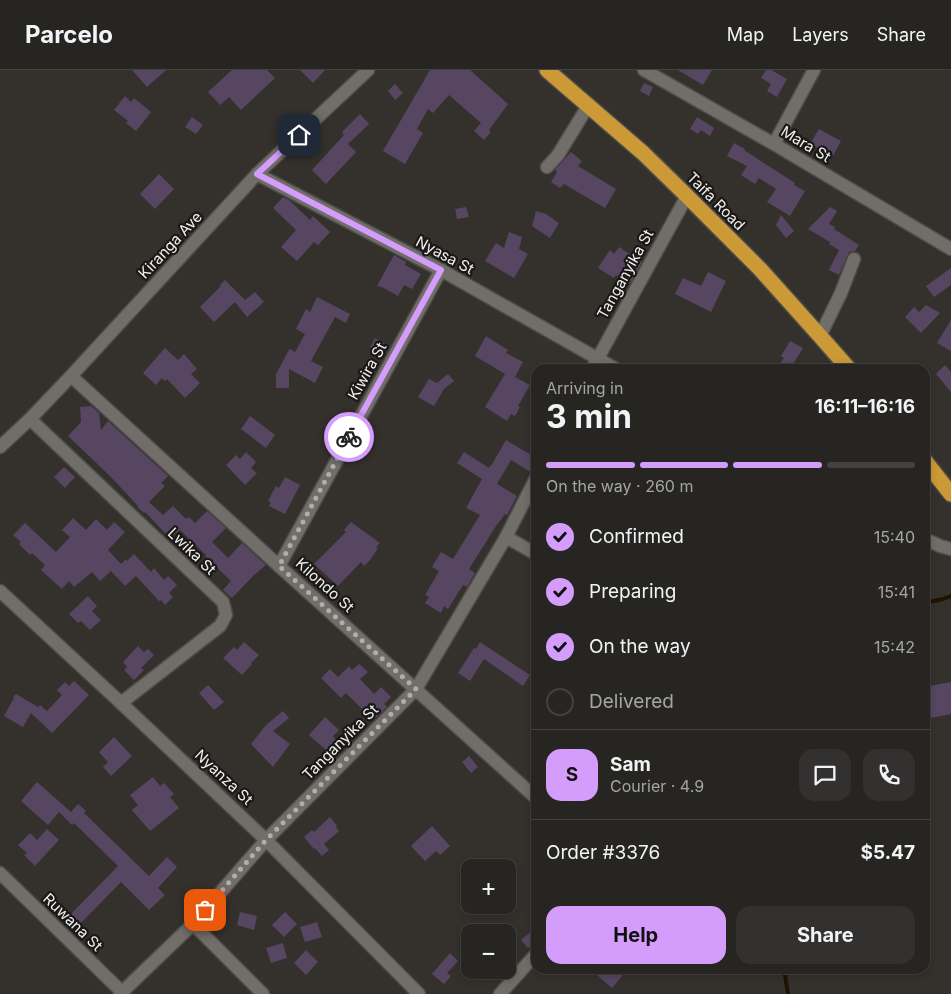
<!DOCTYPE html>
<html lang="en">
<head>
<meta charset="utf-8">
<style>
  body { margin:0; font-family:Inter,sans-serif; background:#33312f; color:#f1f3f6; height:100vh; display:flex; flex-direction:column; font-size:19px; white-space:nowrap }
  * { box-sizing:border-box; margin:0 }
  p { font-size:16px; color:#a4a5a5 }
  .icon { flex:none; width:28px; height:28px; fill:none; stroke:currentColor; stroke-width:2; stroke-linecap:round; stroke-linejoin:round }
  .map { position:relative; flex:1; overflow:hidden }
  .sheet { position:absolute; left:531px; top:294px; width:399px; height:610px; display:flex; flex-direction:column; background:#272522; border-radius:15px; box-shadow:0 2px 8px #0003,0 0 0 1px #434240 }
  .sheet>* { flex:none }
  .buttons { position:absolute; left:461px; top:789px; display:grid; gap:10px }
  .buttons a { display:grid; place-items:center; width:55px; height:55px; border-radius:10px; background:#272522; box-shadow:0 2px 8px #0003,0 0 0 1px #434240; font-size:25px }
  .pin { position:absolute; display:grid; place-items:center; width:42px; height:42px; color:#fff; margin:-21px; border-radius:10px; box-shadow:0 2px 8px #0006 }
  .courier { position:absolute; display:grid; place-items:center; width:50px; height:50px; margin:-25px; border:4px solid #d49cfb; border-radius:50%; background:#fff; color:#222; box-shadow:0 1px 6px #0007 }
  .summary em { font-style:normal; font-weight:700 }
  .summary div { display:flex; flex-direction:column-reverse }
  .summary { display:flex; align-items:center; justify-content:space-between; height:85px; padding:0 15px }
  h1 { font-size:32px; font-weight:700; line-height:38px }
  .bar { display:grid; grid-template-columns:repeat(4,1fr); gap:8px 5px; align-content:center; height:60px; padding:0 15px }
  .bar i { height:6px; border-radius:4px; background:#434240 }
  .bar .active { background:#d49cfb }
  .bar p { grid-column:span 4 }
  .line { display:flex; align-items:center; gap:12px; padding:0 15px; border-top:1px solid #434240 }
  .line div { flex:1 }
  .round { display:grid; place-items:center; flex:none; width:52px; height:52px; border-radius:15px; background:#33312f }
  ol { padding:0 15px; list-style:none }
  li { display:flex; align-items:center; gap:15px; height:55px }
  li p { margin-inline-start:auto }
  li .icon { padding:5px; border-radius:50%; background:#d49cfb; color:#111; stroke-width:4 }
  li:last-child { color:#a4a5a5 }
  li i { width:28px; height:28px; border:2px solid #434240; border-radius:50% }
  .action { display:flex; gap:10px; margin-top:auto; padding:10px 15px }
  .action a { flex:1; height:58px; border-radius:15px; background:#d49cfb; color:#111; font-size:20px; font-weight:700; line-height:58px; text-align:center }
  .action a+a { background:#33312f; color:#f1f3f6 }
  header { display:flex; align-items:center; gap:30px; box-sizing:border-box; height:70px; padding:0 25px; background:#272522; border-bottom:1px solid #434240 }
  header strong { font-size:24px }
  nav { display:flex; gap:28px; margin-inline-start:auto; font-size:18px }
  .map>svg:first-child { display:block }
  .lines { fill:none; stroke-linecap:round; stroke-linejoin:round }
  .stream { stroke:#1f1300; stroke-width:4 }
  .building { fill:#564662 }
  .minor-casing { stroke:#4f4d49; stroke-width:15 }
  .highway-casing { stroke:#4f4d49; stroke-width:18 }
  .minor { stroke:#716e69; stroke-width:12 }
  .highway { stroke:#cb9935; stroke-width:15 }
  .done { stroke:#b0adaa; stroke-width:5; stroke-dasharray:0 9 }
  .route { stroke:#d49cfb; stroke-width:6 }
  .labels { text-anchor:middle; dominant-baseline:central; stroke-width:4.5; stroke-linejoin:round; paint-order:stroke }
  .street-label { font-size:15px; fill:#f2f0ed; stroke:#1a1917 }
</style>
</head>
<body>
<header>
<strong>Parcelo</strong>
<nav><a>Map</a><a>Layers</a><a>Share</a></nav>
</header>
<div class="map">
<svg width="951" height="924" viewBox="0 0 951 924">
  <rect width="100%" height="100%" fill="#34312d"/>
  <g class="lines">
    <!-- stream -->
    <g class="stream">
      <path d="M925,533L943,529L951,526"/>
      <path d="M784,899L788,924"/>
    </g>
  </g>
  <!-- building -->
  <g class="building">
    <path d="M132,0H166L147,17Z"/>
    <path d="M232,0H267L275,8L241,40L229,27L220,35L208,22Z"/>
    <path d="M300,0H325L313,13Z"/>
    <path d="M430,0H470L508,34L489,60L491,62L484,70L474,61L481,53L449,25L433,43L428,39L417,59L423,63L405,94L383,81Z"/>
    <path d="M678,0H712L703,15Z"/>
    <path d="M766,0H771L787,9L777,27L767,21L771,14L761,8Z"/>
    <path d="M644,13L653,17L649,26L640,21Z"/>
    <path d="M395,14L403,23L395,30L388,21Z"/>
    <path d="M125,26L131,32L134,28L151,42L136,61L126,53L128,51L114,40Z"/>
    <path d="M360,44L369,54L348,74L356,82L326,114L312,100L344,65L342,62Z"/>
    <path d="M192,47L203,55L196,64L185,57Z"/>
    <path d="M697,47L714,58L710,66L701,60L698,64L690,59Z"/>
    <path d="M819,59L841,71L833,86L810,74Z"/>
    <path d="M734,73L745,79L744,80L795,113L794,115L805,121L790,146L767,132L776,119L759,108L755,114L741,105L747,96L727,86Z"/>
    <path d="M571,82L582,91L578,96L616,119L605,138L564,114L560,118L551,112L557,102L555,100Z"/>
    <path d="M159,104L174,119L155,139L140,124Z"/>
    <path d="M283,127L289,130L310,150L313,146L330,162L318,175L314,172L297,191L281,177L296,160L273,138Z"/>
    <path d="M466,137L469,147L457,149L455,139Z"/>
    <path d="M830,137L837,141L829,154L835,157L834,159L859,175L855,181L849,182L847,186L839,205L829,200L839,180L829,174L830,172L808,159Z"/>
    <path d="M536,141L546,144L559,153L550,168L532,156Z"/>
    <path d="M781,145L794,161L786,168L776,155Z"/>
    <path d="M509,162L522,167L519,179L528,184L514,208L485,191L496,173L504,178Z"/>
    <path d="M619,177L642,192L630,214L616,205L614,208L598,198L610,180L614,184Z"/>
    <path d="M394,185L406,192L405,195L421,204L412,219L404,215L398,226L382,217L377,216Z"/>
    <path d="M951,198V215L934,227L926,216Z"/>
    <path d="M708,202L726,211L711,242L675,224L683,208L701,216Z"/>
    <path d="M225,210L245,230L255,222L264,232L247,247L235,232L214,252L200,237L221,216L220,215Z"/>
    <path d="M317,227L350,244L346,253L335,247L311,291L323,297L315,313L289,299V318H276V304L290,278V279L295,282L305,264L296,259L306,239L310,242Z"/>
    <path d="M926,235L940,243L921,263L905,247L914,237L919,242Z"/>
    <path d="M951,250V281L937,273Z"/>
    <path d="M486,266L508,280L506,283L523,292L515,307L530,315L518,336L520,337L515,346L511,344L507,351L485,337L505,304L475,286Z"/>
    <path d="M375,268L385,274L380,283L370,277Z"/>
    <path d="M790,271L803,278L790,299H776L784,288L781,286Z"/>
    <path d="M165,278L178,290L184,284L197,299L191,304L200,313L185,328L167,309L165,311L162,308L156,315L143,303Z"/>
    <path d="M945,295L951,302V322L936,304Z"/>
    <path d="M448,304L454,311L444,319L434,336L418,327L429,309L437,313Z"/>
    <path d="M91,336L99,343L101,360L108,351L168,406L161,413L165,416L149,432L163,445L173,436L186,449L189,447L195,453L207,441L226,458L212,472L228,488L242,473L266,495L254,505L232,528L223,520L231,511L205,486L206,485L180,460L170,468L145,442L144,443L137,437L138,436L110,406L68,366L81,352L80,337Z"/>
    <path d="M250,346L275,365L266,378L241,359Z"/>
    <path d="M506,370L536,388V397L535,400L531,402L511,390L497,414L517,426L507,445L505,444L496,456L469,499L475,503L467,517L463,515L448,539L444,536L441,543L425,533L429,527L425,525L439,501L432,497L441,482L453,489L480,445L466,438L482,409L457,393L464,382L489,398L490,396H491Z"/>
    <path d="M246,382L256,392L251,398L257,403L245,415L226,395L236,385L240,389Z"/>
    <path d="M64,397L75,407L65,418L54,407Z"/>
    <path d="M285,407L300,415L285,444L269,436L271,432L268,431L276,416L279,418Z"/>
    <path d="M73,448L86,460L96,449L107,460L114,452L125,462L108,480L121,494L126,489L127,491L134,484L151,502L154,498L164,510L168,506L177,515L169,523L173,527L165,535L161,530L159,531L136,506L125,516L111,501L100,511L92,502L74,517L69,511L62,519L41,500L45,495L32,483L30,485L19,474L21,472L13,465L25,453L56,482L70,467L62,460Z"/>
    <path d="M351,452L380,473L376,477L378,478L370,490L364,496L361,492L338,516L314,494L346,462L344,460Z"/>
    <path d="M88,526L97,536L92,541L101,550L90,560L81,551L78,553L69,544Z"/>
    <path d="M244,572L259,585L251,593L252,594L242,605L223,588L234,577L237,580Z"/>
    <path d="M480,572L530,605L523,616L484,589L470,611L458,603L474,578L476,579Z"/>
    <path d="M138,576L144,582L148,579L154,585L141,598L144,600L134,610L124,600L127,597L123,592Z"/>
    <path d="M359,594L368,602L360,609L374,624L381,617L391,627L384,634L387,637L373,650L346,623L341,628L321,608L330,599L338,607L349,596L352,600Z"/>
    <path d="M74,611L89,625L52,663L31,643L23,657L4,646L14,628L13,627L16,624L38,637L40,635L47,641L62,625L57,620L65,612L69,616Z"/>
    <path d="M951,612V644L931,648L925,617Z"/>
    <path d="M208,615L224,632L214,640L199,623Z"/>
    <path d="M283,641L289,648L273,661L290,674L273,697L251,674L266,655Z"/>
    <path d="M325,647L339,660L333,666L336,670L327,681L309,665Z"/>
    <path d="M114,667L132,686L111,706L103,697L108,692L99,682Z"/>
    <path d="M469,686L478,697L471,703L462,692Z"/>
    <path d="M153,707L160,716L164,713L174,724L170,727L179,738L150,761L132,740L138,735L130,725Z"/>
    <path d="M37,712L71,742L78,734L86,741L84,743L149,806L167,787L177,797L158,818L165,825L149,840L121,812L80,854L70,845L118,796L74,753L72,755L59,742L48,755L21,731Z"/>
    <path d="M330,747L337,756L336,757L339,761L324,774L329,780L322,786L315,778L314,779L304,767L312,760L314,762Z"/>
    <path d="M432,756L450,776L440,785L436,781L425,791L411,776Z"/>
    <path d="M47,759L59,770L35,796L24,785L27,783L18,775L30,763L37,770Z"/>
    <path d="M240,842L257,846L254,860L237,855Z"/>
    <path d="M285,842L297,854L284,867L272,855Z"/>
    <path d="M317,852L322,867L305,872L300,857Z"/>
    <path d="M536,858V872L528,878L521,870Z"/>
    <path d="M283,873L287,888L271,893L266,878Z"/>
    <path d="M306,880L318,892L306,905L294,893Z"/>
    <path d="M450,883L458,891L447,903L451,906L444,914L432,904Z"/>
    <path d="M590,899H628L612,918Z"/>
  </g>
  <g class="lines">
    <defs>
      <g id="minor">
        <path d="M644,0L774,74L951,179"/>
        <path d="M774,74L814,0"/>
        <path d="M547,97L558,85L588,36"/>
        <path d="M257,104L441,200L616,299"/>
        <path d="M820,266L841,223L854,189"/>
        <path d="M592,299L687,126"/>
        <path d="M71,306L279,496L536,728"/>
        <path d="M30,349L223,532L226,545L220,556L121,633"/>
        <path d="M0,377L30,349L71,306L257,104L368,0"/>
        <path d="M506,467L536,484"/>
        <path d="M925,469L940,476L951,479"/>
        <path d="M279,496L441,200"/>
        <path d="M0,521L121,633L266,770L419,924"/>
        <path d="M0,803L124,924"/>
        <path d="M193,854L263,924"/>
        <path d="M120,924L193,854L266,770L416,619L506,467L536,408"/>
        <path d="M500,924L536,884"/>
      </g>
      <g id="highway">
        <path d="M547,0L643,83L687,126L760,199L820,266L849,299"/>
        <path d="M925,391L951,424"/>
      </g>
    </defs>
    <!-- minor casing -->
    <use href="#minor" class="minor-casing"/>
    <!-- highway casing -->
    <use href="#highway" class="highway-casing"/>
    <!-- minor -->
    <use href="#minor" class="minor"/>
    <!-- highway -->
    <use href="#highway" class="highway"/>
  </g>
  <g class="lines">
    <!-- done -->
    <path class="done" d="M205,840L266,770L416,619L279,496L349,367"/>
    <!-- route -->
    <path class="route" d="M299,65L257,104L441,200L349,367"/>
  </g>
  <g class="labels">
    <!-- street labels -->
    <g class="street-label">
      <text transform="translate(806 74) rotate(31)">Mara St</text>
      <text transform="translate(716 131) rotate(45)">Taifa Road</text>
      <text transform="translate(170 175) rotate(-47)">Kiranga Ave</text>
      <text transform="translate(445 185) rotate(28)">Nyasa St</text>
      <text transform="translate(625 204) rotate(-61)">Tanganyika St</text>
      <text transform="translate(367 301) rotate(-61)">Kiwira St</text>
      <text transform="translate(192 481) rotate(44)">Lwika St</text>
      <text transform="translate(325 515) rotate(42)">Kilondo St</text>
      <text transform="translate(340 672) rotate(-45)">Tanganyika St</text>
      <text transform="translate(224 707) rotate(43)">Nyanza St</text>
      <text transform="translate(73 852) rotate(44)">Ruwana St</text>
    </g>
  </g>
</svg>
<div class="buttons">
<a>+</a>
<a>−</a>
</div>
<div class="pin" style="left:205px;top:840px;background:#ea580c"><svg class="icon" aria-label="bag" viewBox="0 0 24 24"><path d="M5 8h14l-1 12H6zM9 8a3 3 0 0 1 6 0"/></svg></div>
<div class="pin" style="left:299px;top:65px;background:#1f2937"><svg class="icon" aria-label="home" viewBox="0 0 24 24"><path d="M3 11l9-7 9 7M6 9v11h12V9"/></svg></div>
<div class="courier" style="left:349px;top:367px"><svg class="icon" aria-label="bike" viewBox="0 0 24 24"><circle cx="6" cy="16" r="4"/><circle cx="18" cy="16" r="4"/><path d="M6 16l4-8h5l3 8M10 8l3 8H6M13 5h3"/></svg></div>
<section class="sheet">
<div class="summary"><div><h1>3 min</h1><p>Arriving in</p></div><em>16:11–16:16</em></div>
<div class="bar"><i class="active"></i><i class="active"></i><i class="active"></i><i></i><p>On the way · 260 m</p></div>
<ol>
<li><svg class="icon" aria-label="check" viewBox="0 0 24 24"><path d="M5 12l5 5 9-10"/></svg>Confirmed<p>15:40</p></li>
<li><svg class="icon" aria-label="check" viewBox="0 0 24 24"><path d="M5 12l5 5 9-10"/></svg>Preparing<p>15:41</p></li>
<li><svg class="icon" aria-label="check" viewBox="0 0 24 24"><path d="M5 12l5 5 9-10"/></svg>On the way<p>15:42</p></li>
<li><i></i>Delivered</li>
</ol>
<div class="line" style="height:90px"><b class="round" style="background:#d49cfb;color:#111">S</b><div><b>Sam</b><p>Courier · 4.9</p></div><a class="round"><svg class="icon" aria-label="chat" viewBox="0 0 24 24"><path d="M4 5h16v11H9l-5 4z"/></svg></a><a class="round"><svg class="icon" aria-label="phone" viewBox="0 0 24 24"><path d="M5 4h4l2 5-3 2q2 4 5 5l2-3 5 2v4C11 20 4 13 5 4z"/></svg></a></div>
<div class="line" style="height:65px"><div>Order #3376</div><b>$5.47</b></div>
<div class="action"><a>Help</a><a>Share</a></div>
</section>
</div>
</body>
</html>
